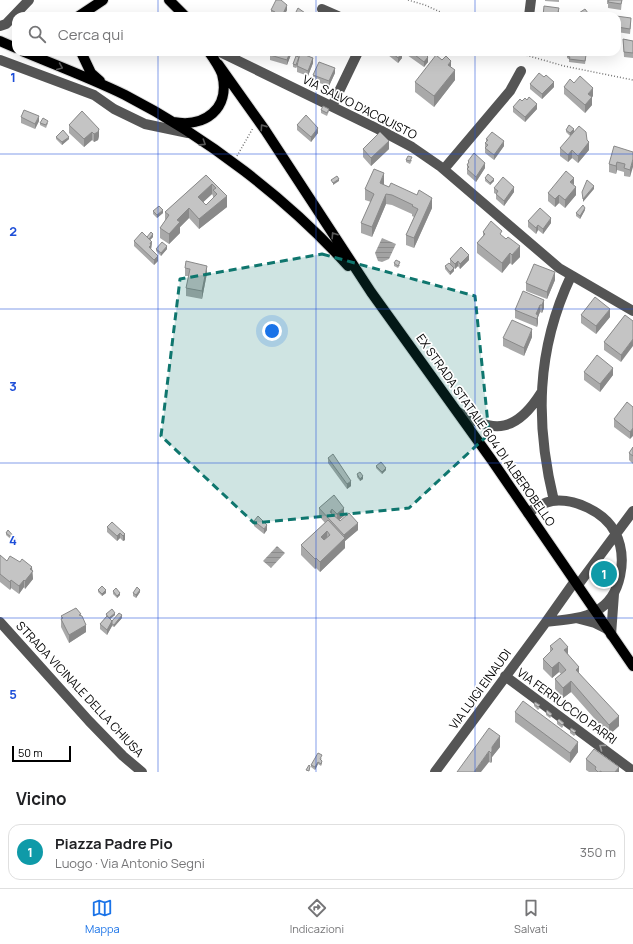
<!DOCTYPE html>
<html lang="it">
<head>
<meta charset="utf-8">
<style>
  :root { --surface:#fff; --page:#f2f2f2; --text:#202124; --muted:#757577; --line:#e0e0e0; --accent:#1a73e8 }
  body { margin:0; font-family:Manrope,sans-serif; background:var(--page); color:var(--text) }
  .scale { position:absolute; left:12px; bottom:10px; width:59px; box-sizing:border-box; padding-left:4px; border:2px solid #000; border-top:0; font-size:11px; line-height:14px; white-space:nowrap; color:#000; -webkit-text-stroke:3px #fff; paint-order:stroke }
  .you { position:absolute; left:272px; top:331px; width:14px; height:14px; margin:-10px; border:3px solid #fff; border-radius:50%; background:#1a73e8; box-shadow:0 0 0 6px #1a73e833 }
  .badge { display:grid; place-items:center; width:26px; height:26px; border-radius:50%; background:var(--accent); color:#fff; font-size:13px; font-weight:700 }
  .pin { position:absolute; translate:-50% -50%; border:2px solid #fff; box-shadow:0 1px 4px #0006 }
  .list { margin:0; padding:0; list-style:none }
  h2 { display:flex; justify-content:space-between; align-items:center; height:52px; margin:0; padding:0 16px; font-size:17px }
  h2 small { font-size:13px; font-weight:400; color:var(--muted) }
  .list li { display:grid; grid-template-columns:26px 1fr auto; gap:12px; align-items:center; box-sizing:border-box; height:56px; margin:0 8px 8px; padding:0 8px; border:1px solid var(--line); border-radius:12px }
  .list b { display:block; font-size:15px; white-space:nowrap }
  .list p { margin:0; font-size:13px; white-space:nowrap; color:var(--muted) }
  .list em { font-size:13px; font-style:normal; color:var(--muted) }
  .icon { flex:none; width:22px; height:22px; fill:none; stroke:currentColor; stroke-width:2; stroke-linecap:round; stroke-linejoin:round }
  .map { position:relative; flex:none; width:633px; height:772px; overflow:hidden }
  .search { position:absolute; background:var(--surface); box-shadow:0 4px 16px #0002; left:12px; right:12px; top:12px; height:44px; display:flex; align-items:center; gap:10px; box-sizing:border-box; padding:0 14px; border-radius:12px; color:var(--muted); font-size:15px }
  .sheet { height:116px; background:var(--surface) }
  nav { display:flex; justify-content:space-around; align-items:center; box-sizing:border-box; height:56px; border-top:1px solid var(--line); background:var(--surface); font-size:11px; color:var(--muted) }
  nav a { display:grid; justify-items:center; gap:2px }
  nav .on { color:var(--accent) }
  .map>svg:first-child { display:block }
  .water { fill:url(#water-rules) }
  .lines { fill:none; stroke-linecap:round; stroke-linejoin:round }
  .major-casing { stroke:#dbdbdb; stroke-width:12 }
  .path { stroke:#777; stroke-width:1.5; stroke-dasharray:1 2; stroke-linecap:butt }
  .minor { stroke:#555; stroke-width:10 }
  .major { stroke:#000; stroke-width:10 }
  .wall { fill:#a9a9a9; fill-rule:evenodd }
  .shaded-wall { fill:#898989 }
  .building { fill:#c4c4c4; stroke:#898989; fill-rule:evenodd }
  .oneway { stroke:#595959 }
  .oneway2 { stroke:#999 }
  .marked { fill:#0f766e; fill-opacity:0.2; stroke:#0f766e; stroke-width:3; stroke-dasharray:8 5; stroke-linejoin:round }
  .grid { fill:none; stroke:#1d4ed8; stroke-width:1; stroke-opacity:0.55 }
  .labels { text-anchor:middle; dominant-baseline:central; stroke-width:3.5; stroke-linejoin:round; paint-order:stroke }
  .street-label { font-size:12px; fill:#000; stroke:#fff }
  .grid-label { font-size:13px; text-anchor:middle; font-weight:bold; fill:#1d4ed8; stroke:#fff; stroke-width:3.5; stroke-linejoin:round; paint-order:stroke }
</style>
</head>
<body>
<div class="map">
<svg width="633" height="772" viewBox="0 0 633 772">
  <defs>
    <pattern id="water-rules" width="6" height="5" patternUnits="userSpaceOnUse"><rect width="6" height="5" fill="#a3a3a3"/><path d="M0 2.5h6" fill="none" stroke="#8b8b8b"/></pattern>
  </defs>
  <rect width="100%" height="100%" fill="#fff"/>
  <path class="water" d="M382,238L396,244L389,259L382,262L378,261L375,253Z
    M277,546L285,553L271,568L263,561Z"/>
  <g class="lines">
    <g class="major-casing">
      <path id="major" d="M169,0L185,16
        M79,16L103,0
        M0,41L16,48
        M24,52C58,66 92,79 125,95C205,136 288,199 348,266
        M81,52L91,73L100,81
        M218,64L265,130L371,292L491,459L633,666
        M173,122C204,128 231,109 222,74C219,66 214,59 209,52"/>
    </g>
    <path class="path" d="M408,0L425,5L449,16
      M515,52L564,66L633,80
      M237,156L253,128"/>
    <path class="minor" d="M322,9L338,16
      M529,16L531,0
      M0,26L6,24L29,0
      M220,52L378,129L412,147L441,167L559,268L633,311
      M0,60L94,95L114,109L145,124L188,133
      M332,106L358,52
      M444,169L510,91L521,71
      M458,412C495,435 517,431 541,393
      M554,501C535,423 536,350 571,276
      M528,513C536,507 543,503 552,501C575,498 604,512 615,532C628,557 622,597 596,611C582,619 562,620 546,622L575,581
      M578,585L633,511
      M576,618L595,623L607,629
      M0,622L89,721L123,756L142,772
      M611,635L614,594
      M505,676L633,771
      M435,772L546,622"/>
    <use href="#major" class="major"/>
  </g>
  <path class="wall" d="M545,0H559V2L545,1Z
    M607,0H622L621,10L608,8V4H607Z
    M271,10H287L284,16H273L271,15Z
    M617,16L631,23L630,34L617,32Z
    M623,39L633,41V58L624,57Z
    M256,52H267L265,55Z
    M292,52L287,65L270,60V55Z
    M388,52H402V58L398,63L388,55Z
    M407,52H430L428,56V62L424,67L407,55Z
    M567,56L586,58L585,64L569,62V59L567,58Z
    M313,63L308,76L297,72V67L296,68L293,67V64Z
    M451,68L455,80L434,107L415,92V82Z
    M335,73L329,86L313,81V75Z
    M574,83L593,96L592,97V105L585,113L564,94V87Z
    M530,84L554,87L542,99L530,89Z
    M522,101L537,109L525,122L513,112V107Z
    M321,110L329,111L327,116L321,113Z
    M82,111L99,136L98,140L94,142L92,140L84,147L69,133V125Z
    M21,117L39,121L35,129L21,123Z
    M40,123H48L46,128L40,125Z
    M297,125L318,133L311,142L297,130Z
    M566,130L574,132L570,136L566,132Z
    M56,137L69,139L62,145L56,139Z
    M486,139L504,146L494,160L485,153V143L486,142Z
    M587,140L589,150L578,163L572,158L568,162L560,156V148Z
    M363,149H389L371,166L363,157Z
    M633,152L630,177L624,176V172L617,170L616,174L609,172V164Z
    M406,160H412L410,164L406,162Z
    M468,161L485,168L476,182L467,174V165L468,163Z
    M206,175L227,196V207L199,229L189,218L180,227V233L169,244L160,238V228L165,221V212ZM212,194L213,196V198L206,205L203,202Z
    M485,178L494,181L490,185L485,181Z
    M384,184V185L432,208L414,248L406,245V235L414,217L412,216V214L392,205L386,204L372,237L361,233V223L371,202L365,200V189Z
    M574,185L576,195L565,208L559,203L555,207L548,201V193Z
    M494,188L514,192L504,206L496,199V194L494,193Z
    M585,210L580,219L576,216V213Z
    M153,211L163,213L157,218L153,214Z
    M528,221L551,223L543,234L538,230L536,234L528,227Z
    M483,232L502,236L520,257L512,265L510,263L502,273L477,253V243L483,236Z
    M147,237H153L150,240L152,242L151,249L158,261L154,265L134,246V241Z
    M156,249H167L161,256L156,251Z
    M450,259L469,260L460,269L458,266L455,269L450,264Z
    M394,263L400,265L398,268L394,266Z
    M445,266L454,271L450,275L445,269Z
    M185,268L207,273L202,299L186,296V288L189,276H185Z
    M555,280L547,299L526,291V283Z
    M544,300V308L542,313L540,312L538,317V323L537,327L515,318V310Z
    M581,315L610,317L596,334L581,323Z
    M625,315L621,362L604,350V342Z
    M532,337L524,356L503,346V338Z
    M584,372L613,375L600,392L584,380Z
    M633,407L630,439L614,427V419Z
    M633,447V464L629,460V453Z
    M328,458L351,486L347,489L328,463Z
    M376,466L386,470L382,474L376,468Z
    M357,474L363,479L360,481L357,477Z
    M334,495L344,516L339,520L358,530L345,541V548L320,572L316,568L315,569L301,555V545L325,523L319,516V508Z
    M254,521L267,530L264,534L254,526Z
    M107,527L125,534V540L123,541L120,538L117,541L107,532Z
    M8,530L17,542L16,544L6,535V533Z
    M0,555L7,561L32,571L33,579L25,589L24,587L19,594L11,588L10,590L0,582Z
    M98,590L106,593L102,596L98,592Z
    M113,591L120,595L117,598L113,594Z
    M140,592L136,598L133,596V593Z
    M106,614L115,615L110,619L112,621L122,618L114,627L112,626L107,635L100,629V624L106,617Z
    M61,616H81L86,632L69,643L61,627Z
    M550,646L568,654L579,673L619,726L609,735L571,692L563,698L555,689V679L561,674L559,672L552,678L543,669V659L550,652Z
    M534,704L540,708L538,710L534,706Z
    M515,712L578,752L570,763L515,722Z
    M546,713L552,716L550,718L546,715Z
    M557,721L564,725L562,728L557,724Z
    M489,728L500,747L492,757V761L491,763L489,762Z
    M570,730L576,734L574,736L570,733Z
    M322,758L321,760L322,764L321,766L318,764L315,770L311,767V765Z
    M586,759L619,772H589L586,770Z"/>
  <path class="shaded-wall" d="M287,5V10L284,16H282Z
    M559,8V13L558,16H557Z
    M588,13V16H583Z
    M290,52H292L287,65V60Z
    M427,52H430L426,58L428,57V62L424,67V62L426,55Z
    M402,53V58L398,63V58Z
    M313,58V63L308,76V71Z
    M451,61V71L448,65Z
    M335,68V73L329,86V81Z
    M455,70V80L434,107V96Z
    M554,82V87L542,99V94Z
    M593,88V96L588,102V94Z
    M592,97V105L585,113V105Z
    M537,104V109L525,122V117Z
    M39,116V121L35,129V124Z
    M318,128V133L311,142V137Z
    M99,129V136L98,140L94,142V134Z
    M574,129V132L570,136V133Z
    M92,132V140L84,147V139Z
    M69,137V139L62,145V142Z
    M389,141V149L371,166V158Z
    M504,141V146L494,160V155Z
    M589,142V150L578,163V156Z
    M572,150V158L568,162V155Z
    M633,159V167L630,177V170Z
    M617,162V170L616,174V166Z
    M485,163V168L476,182V177Z
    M384,173V184L380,193V183Z
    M574,178V185L570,182Z
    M339,179V181L333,185V183Z
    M494,179V181L490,185V183Z
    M212,184V194L198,207V197Z
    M594,186V189L583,202V199Z
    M514,187V192L504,206V201Z
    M576,187V195L565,208V200Z
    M386,194V204L372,237V227Z
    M559,195V203L555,207V199Z
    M227,196V207L199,229V219Z
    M432,198V208L414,248V238Z
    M189,208V218L180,227V233L169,244V234L177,220Z
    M585,208V210L580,219V216Z
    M163,210V213L157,218V215Z
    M551,218V223L543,234V229Z
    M538,225V230L536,234V228Z
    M153,234V237L148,242V240Z
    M152,242L151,250L149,247L150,243Z
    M167,246V249L161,256V253Z
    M520,246V257L512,265V255Z
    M510,253V263L502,273V263Z
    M469,255V260L460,269V264Z
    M158,256V261L154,265V260Z
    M458,261V266L455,269V264Z
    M207,266V273L202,299V291Z
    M454,268V271L450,275V272Z
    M555,272V280L547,299V292Z
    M544,300V308L542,313V305Z
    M540,305V312L538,317V323L537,327L536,314Z
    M610,309V317L596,334V326Z
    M532,329V337L524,356V348Z
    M633,339V346L621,362V355Z
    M613,368V375L600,392V384Z
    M633,428V436L630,439V432Z
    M386,468V470L382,474V472Z
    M363,476V479L360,481V479Z
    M351,481V486L347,489V484Z
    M344,508V516L337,522V514Z
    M332,509V517L330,512Z
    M358,523V530L345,541V548L320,572V562L344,539V535Z
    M267,525V530L264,534V529Z
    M327,531V541L321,547V537Z
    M120,533V538L117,541V536Z
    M125,534V540L123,541V536Z
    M316,558V568L315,569V559Z
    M32,567L33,579L25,589V581L30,569Z
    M11,580V588L10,590V582Z
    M24,580V587L19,594V586Z
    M106,590V593L102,596V594Z
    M140,590V592L136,598V595Z
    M120,593V595L117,598V596Z
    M115,613V615L109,620V618Z
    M122,615V618L114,627V625Z
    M112,621V626L107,635V630Z
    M86,625V632L69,643V635Z
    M568,647V657L564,650Z
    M559,662V672L552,678V668Z
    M579,667V677L576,670Z
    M571,681V692L563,698V688Z
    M619,716V726L609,735V725Z
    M500,736V747L492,757V761L491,763V753L492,747Z
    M578,742V752L570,763V753Z
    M489,751V762L481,772H474Z
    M318,762V764L315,770V767Z
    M619,767V772H615Z"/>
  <path class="building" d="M276,0H281L287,5L282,16H279L274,13L275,12L271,10Z
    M609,0H622L621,4L608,2Z
    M544,6L559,8L557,16H543Z
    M298,8L308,15V16H294Z
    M585,9L588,13L583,16H581L579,13Z
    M616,16L631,18L630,29L617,27V16Z
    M623,39L633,41V53L624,52Z
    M272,52H290L287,60L270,55Z
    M391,52H402V53L398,58Z
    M411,52H427L426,55L428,57L424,62Z
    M571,52L586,55L585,61L569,59L570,57L567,56Z
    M300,53L313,58L308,71L297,66Z
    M436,55L442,60L446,56L451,61L448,65L455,70L434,96L415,82Z
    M296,56L299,57L296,65L293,64Z
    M319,62L335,68L329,81L313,75Z
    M539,73L544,77L546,75L554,82L542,94L530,84Z
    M580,76L593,88L588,94L592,97L585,105L564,87L570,79L574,83Z
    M529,97L537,104L525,117L513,107L520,99L522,101L525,98L527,100Z
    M323,106L329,109L327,113L321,110Z
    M24,110L39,116L35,124L21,117Z
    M82,111L99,129L98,132L94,134L92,132L84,139L69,125Z
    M306,115L318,128L311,137L297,125Z
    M43,118L48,121L46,125L40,123Z
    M569,125L574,129L570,133L566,130Z
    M579,126L586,132L587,140L589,142L578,156L572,150L568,155L560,148Z
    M63,130L69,137L62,142L56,137Z
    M380,132L389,141L371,158L363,149Z
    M492,132L504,141L494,155L485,148L488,145L485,143L488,140L486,139Z
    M614,146L633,152V159L630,170L624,168L625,164L617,162L616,166L609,164Z
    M474,153L485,163L476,177L467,169L469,167L467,165L469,162L468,161Z
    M408,156L412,157L410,161L406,160Z
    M374,169L384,173L380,183L389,187L391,183L417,195L419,190L432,198L414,238L406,235L418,209L412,206L413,205L392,195L386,194L372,227L361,223L374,194L365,189Z
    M566,171L574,178L570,182L576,187L565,200L559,195L555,199L548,193Z
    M488,174L494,179L490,183L485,178Z
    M206,175L227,196L199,219L189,208L177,220L180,222L169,234L160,228L169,215L165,212ZM212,184L216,188L213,190L217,194L206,205L198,197Z
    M337,176L339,179L333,183L331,180Z
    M503,177L514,187L504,201L496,194L498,191L494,188Z
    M587,180L594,186L583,199L582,192Z
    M583,205L585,208L580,216L576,213Z
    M159,206L163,210L157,215L153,211Z
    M540,208L551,218L543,229L538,225L536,228L528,221Z
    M491,221L502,231L500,234L506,239L508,237L520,246L512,255L510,253L502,263L477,243L485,234L483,232Z
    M142,232L152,242L150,243L151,245L149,247L158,256L154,260L134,241Z
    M151,232L153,234L149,239L147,237Z
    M162,242L167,246L161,253L156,249Z
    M461,247L469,255L460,264L458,261L455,264L450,259Z
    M396,260L400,262L398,266L394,263Z
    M186,261L207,266L202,291L186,288L190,269L185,268Z
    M449,263L454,268L450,272L445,266Z
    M534,264L555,272L547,292L526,283Z
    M523,291L544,300L542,305H540L536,314L538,315L537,319L515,310Z
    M595,297L610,309L596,326L581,315Z
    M625,315L633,321V339L621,355L604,342Z
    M512,320L532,329L524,348L503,338Z
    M597,355L613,368L600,384L584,372Z
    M627,402L633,407V428L630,432L614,419Z
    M633,447V456L629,453Z
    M333,454L351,481L347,484L328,458Z
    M381,462L386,468L382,472L376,466Z
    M360,472L363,476L360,479L357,474Z
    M334,495L344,508L337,514L332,509L330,512L340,521L349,513L358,523L344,535L319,508Z
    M258,516L267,525L264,529L254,521Z
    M328,520L345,538L320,562L316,558L315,559L301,545ZM327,531L330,535L324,540L321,537Z
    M112,522L125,534L123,536L120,533L117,536L107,527Z
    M8,530L17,540L16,541L6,533Z
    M0,555L7,561L10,556L20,562L22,559L32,567L30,569L33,571L25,581L24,580L19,586L11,580L10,582L0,574Z
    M102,586L106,590L102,594L98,590Z
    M137,587L140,590L136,595L133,593Z
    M116,588L120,593L117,596L113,591Z
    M76,608L81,614L79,615L82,616L86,625L69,635L61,619L63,618L61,616Z
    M112,609L115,613L109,618L106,614Z
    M119,613L122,615L114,625L112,624V621Z
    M107,616L112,621L107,630L100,624Z
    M560,638L568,647L564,650L579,667L576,670L619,716L609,725L571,681L563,688L555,679L566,670L559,662L552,668L543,659L553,649L550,646Z
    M523,701L578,742L570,753L515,712Z
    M535,702L540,705L538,707L534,704Z
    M547,710L552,714L550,716L546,713Z
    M559,719L564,723L562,725L557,721Z
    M489,728L500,736L492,747V751L491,753L489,751L474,772H457Z
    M571,728L576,731L574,733L570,730Z
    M594,749L619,767L615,772H602L600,771V772H598L595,769L596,767L586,759Z
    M318,753L322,755L320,759L322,761L321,764L318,762L315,767L311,765Z
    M309,765L310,766L309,771L306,770Z"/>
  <defs><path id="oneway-chevron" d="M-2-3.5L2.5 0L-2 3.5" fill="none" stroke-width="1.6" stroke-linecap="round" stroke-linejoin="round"/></defs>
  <g class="oneway">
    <use href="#oneway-chevron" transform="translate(60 67) rotate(23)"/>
    <use href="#oneway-chevron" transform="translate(263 127) rotate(-125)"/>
    <use href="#oneway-chevron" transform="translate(203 143) rotate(33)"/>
    <use href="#oneway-chevron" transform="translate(334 235) rotate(-123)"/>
  </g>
  <use class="oneway2" href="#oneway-chevron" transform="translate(602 747) rotate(-144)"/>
  <path class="marked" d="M322,254L475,296L489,434L409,508L254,523L161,436L180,279Z"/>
  <path class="grid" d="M158,0V16M316,0V16M475,0V16M158,52V772M316,52V772M475,52V772M0,154H633M0,309H633M0,463H633M0,618H633"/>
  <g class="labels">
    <g class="street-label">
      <text transform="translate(360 107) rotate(27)">VIA SALVO D'ACQUISTO</text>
      <text transform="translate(486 430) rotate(55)">EX STRADA STATALE 604 DI ALBEROBELLO</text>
      <text transform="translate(80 689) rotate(47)">STRADA VICINALE DELLA CHIUSA</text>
      <text transform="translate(480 689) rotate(-54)">VIA LUIGI EINAUDI</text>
      <text transform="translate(567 706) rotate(36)">VIA FERRUCCIO PARRI</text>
    </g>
  </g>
  <g class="grid-label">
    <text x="13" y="82">1</text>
    <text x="13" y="236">2</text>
    <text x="13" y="391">3</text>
    <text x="13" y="545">4</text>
    <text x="13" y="699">5</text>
  </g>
</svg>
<div class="scale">50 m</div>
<div class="you"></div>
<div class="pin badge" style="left:604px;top:574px;background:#0f9aa8">1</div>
<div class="search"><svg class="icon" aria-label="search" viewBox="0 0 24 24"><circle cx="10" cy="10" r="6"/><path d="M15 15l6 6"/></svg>Cerca qui</div>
</div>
<section class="sheet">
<h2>Vicino<small></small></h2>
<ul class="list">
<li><span class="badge" style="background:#0f9aa8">1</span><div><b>Piazza Padre Pio</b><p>Luogo · Via Antonio Segni</p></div><em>350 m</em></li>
</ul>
</section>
<nav>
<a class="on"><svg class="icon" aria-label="map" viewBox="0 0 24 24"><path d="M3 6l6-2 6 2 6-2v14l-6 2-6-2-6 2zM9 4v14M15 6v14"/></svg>Mappa</a>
<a><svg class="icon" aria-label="directions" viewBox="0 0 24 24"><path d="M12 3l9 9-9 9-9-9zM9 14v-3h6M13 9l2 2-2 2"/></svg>Indicazioni</a>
<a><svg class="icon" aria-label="saved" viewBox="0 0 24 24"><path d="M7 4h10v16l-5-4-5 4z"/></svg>Salvati</a>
</nav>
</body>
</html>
